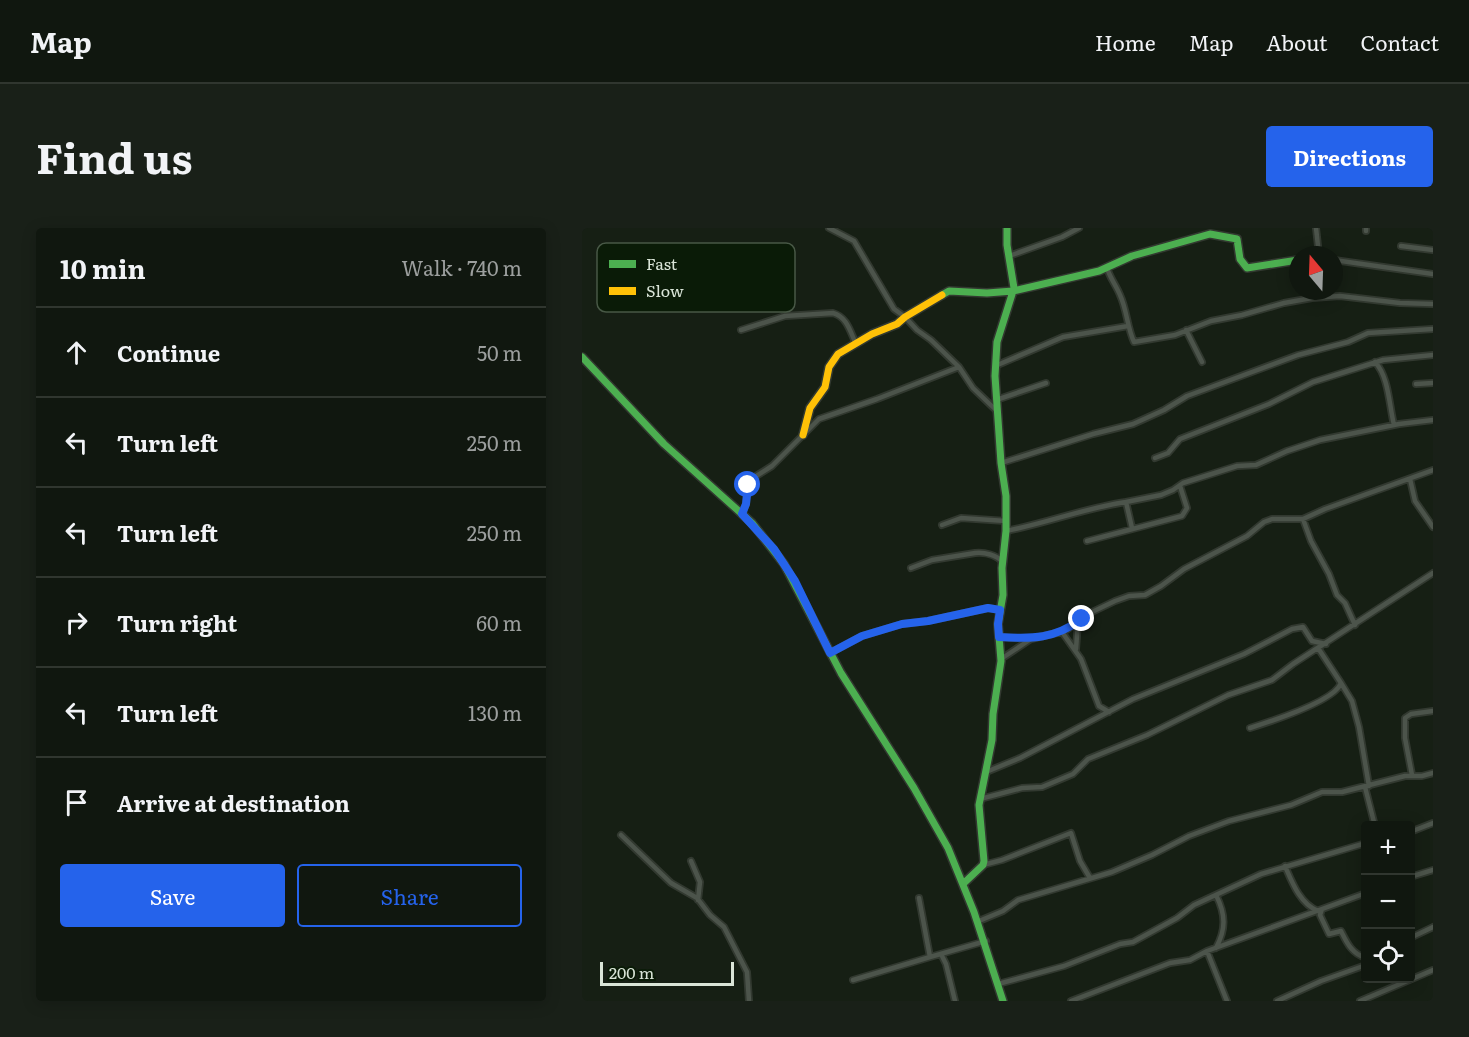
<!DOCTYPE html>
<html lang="en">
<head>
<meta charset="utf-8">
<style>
  :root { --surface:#10170f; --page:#192018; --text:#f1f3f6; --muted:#9c9f9e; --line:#30362f; --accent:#2563eb }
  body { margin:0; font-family:Literata,serif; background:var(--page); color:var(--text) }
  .controls { position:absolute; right:18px; bottom:18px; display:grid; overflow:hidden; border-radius:6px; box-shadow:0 3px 15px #0003 }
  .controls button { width:54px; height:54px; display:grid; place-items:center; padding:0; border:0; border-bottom:2px solid var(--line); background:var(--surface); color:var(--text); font:30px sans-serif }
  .compass { position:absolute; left:707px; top:18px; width:54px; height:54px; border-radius:50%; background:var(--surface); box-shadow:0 3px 15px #0003; rotate:341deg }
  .scale { position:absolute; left:18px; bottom:15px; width:134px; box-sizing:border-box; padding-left:6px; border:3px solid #dae5d8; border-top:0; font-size:16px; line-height:21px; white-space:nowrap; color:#dae5d8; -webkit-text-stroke:4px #0a1b07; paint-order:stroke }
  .stop { position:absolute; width:18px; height:18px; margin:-14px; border:4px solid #2563eb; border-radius:50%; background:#fff }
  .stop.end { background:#2563eb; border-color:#fff; box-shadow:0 2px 6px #0008 }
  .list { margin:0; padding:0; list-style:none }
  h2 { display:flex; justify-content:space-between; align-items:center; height:78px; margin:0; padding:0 24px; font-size:26px }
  h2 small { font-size:20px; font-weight:400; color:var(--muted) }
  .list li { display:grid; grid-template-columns:39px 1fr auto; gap:18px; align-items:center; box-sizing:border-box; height:90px; padding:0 24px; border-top:2px solid var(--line) }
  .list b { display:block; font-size:22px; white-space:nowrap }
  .list em { font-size:20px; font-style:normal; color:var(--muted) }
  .actions { display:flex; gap:12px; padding:18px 24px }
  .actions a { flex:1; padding:14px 0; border:2px solid var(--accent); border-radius:6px; text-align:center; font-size:21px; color:var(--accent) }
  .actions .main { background:var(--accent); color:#fff }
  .icon { flex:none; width:33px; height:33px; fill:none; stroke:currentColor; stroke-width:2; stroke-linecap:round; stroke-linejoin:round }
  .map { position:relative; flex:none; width:851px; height:773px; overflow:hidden; border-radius:6px }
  header { display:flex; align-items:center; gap:36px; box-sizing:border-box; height:84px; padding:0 30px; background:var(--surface); border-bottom:2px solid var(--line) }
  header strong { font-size:28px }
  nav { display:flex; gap:33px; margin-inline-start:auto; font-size:21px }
  .intro { display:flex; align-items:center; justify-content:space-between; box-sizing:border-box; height:144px; padding:0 36px }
  h1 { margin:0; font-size:42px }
  .button { padding:15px 27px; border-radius:6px; background:var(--accent); color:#fff; font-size:21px; font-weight:700 }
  main { display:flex; gap:36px; padding:0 36px }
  aside { flex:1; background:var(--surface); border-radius:6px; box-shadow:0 3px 15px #0003 }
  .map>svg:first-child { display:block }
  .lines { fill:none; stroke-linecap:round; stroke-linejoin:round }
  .street-casing { stroke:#323930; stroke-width:8 }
  .fast-casing { stroke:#323930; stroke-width:10 }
  .slow-casing { stroke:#323930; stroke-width:10 }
  .street { stroke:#4c544b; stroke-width:4.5 }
  .fast { stroke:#4caf50; stroke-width:7 }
  .slow { stroke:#ffc107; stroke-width:7 }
  .route { stroke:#2563eb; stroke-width:8 }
  .key { fill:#0a1b07; stroke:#485846; stroke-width:1.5 }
  .key-label { font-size:16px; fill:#dae5d8 }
</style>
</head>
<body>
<header>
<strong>Map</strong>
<nav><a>Home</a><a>Map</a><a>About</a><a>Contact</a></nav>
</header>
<div class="intro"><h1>Find us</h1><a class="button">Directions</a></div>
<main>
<aside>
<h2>10 min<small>Walk · 740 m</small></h2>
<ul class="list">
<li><svg class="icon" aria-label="ahead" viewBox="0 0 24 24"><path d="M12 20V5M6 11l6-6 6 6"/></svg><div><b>Continue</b></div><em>50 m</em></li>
<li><svg class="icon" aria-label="left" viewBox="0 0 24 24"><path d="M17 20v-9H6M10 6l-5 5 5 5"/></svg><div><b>Turn left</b></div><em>250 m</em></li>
<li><svg class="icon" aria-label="left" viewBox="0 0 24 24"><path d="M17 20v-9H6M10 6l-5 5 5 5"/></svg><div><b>Turn left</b></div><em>250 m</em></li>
<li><svg class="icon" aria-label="right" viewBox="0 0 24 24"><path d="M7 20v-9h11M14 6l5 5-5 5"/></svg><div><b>Turn right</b></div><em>60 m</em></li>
<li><svg class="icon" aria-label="left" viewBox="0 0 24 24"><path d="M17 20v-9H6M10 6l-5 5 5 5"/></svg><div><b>Turn left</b></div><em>130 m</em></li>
<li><svg class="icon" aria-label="arrive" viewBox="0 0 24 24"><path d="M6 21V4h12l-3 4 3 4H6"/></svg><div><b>Arrive at destination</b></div></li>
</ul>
<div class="actions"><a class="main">Save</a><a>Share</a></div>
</aside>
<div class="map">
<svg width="851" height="773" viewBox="0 0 851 773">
  <rect width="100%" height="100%" fill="#161f14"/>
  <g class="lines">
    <g class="street-casing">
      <path id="street" d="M247,0L272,13L312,81L323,89L335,102L349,112L377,139L391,160L415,183
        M734,0L737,27
        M784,3V0
        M819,18L851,22
        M427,28L480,9L497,0
        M752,32L851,46
        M525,40C528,50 534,57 538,67C545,82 545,99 552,114L593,107L629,93L660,87L702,75L730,70L758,68L818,75L851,76
        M159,102L203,88L251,85C265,89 268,103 274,116
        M604,102L620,134
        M793,134C807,149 807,177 812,197
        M413,138L481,109L546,98
        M834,156L851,155
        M414,172L464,155
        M573,230L586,225L598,211L687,176L731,154L801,132L851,127
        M419,235L511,206L551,196L582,182L605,168L716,127L766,114L786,105L851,101
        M828,251L833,273L851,299
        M160,286L164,276L166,257L171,250L190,238L237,191L295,171L377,139
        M721,291L729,313L747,346L755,367L763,375L773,397
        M360,297L379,290L424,293
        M550,300L544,274L579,267L591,262L601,255L655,238L674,237L705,223L738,212L817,196L851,192
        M424,303C465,295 503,280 544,274
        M505,313L600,288L605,280L598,258
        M329,340L350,332L393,325C403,324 414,327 421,334
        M480,404L499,431L517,478L527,484
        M417,409L449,411
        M494,421L496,394
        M248,425L280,408L320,396L346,393L406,380L418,382
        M419,431L449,411L483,403L510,384L533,373L547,368L563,367L579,358L602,341L665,308L682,294L690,291H721L743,281L851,242
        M759,455L770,473L777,499L787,558
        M668,500C687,494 753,473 759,455L736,420
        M404,544L438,530L551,471L662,426L710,401L721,399L730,413L744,416
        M830,547L823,510V490L829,486L851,483
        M783,559L793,598
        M398,571L440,560L460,559L491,546L506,531L565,507L646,467L690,452L711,436L851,345
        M828,604L851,595
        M39,607L89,655L115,670L128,687L142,699L165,744L167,773
        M109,633L118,654L116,672
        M401,637L420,632L489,605L498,633L508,650
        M703,638C710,654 718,676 736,683
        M828,649L851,642
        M634,667C644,687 644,701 634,720
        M337,670L348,729L404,713
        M740,681L738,687L747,706L759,703C765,715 770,726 784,730
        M397,693L421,683L436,672L530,644L570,627L607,608L647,593L709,577L740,564H760L823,548H840L851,545
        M828,710L851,699
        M625,723L645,773
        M359,726L364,736L373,773
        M271,752L348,729
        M416,756L482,738L538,716L551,714L595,690L612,677L679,646L784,615
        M489,773L588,735L608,732L625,723L784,665
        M695,773L739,753L784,737
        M778,773L851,742"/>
    </g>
    <g class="fast-casing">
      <path id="fast" d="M360,67L367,63L405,65L431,63L517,43L550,28L628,6L655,11L658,31L665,40L716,32
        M0,129L82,216L170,295L202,336L259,445L332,560L366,620L392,684L421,773
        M382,655L401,637L402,633L397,577L410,512L411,486L419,433L416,396L421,367L420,340L424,303V268L419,235L413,148L415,114L432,60L425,17V0"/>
    </g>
    <g class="slow-casing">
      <path id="slow" d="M221,207L228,180L243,159L247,139L256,126L290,106L315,96L323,89L360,67"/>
    </g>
    <use href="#street" class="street"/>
    <use href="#fast" class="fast"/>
    <use href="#slow" class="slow"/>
  </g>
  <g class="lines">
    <path class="route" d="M166,257L164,276L160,286L192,321L213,353L248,425L280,408L320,396L346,393L406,380L418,382L416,396L417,409C451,411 472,411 500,391"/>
  </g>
  <rect x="15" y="15" width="198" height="69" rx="9" class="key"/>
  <rect x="27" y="32" width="27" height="8" fill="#4caf50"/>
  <rect x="27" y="59" width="27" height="8" fill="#ffc107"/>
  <g class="key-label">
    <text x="64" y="42">Fast</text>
    <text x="64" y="69">Slow</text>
  </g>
</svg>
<div class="controls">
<button>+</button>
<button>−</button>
<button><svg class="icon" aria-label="locate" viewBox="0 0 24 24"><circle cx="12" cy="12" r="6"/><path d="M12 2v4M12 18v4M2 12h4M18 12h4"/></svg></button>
</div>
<svg class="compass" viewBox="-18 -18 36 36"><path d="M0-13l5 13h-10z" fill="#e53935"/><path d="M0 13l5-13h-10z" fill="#9c9f9e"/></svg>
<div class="scale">200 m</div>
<div class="stop" style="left:166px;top:257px"></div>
<div class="stop end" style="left:500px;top:391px"></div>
</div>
</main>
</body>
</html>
